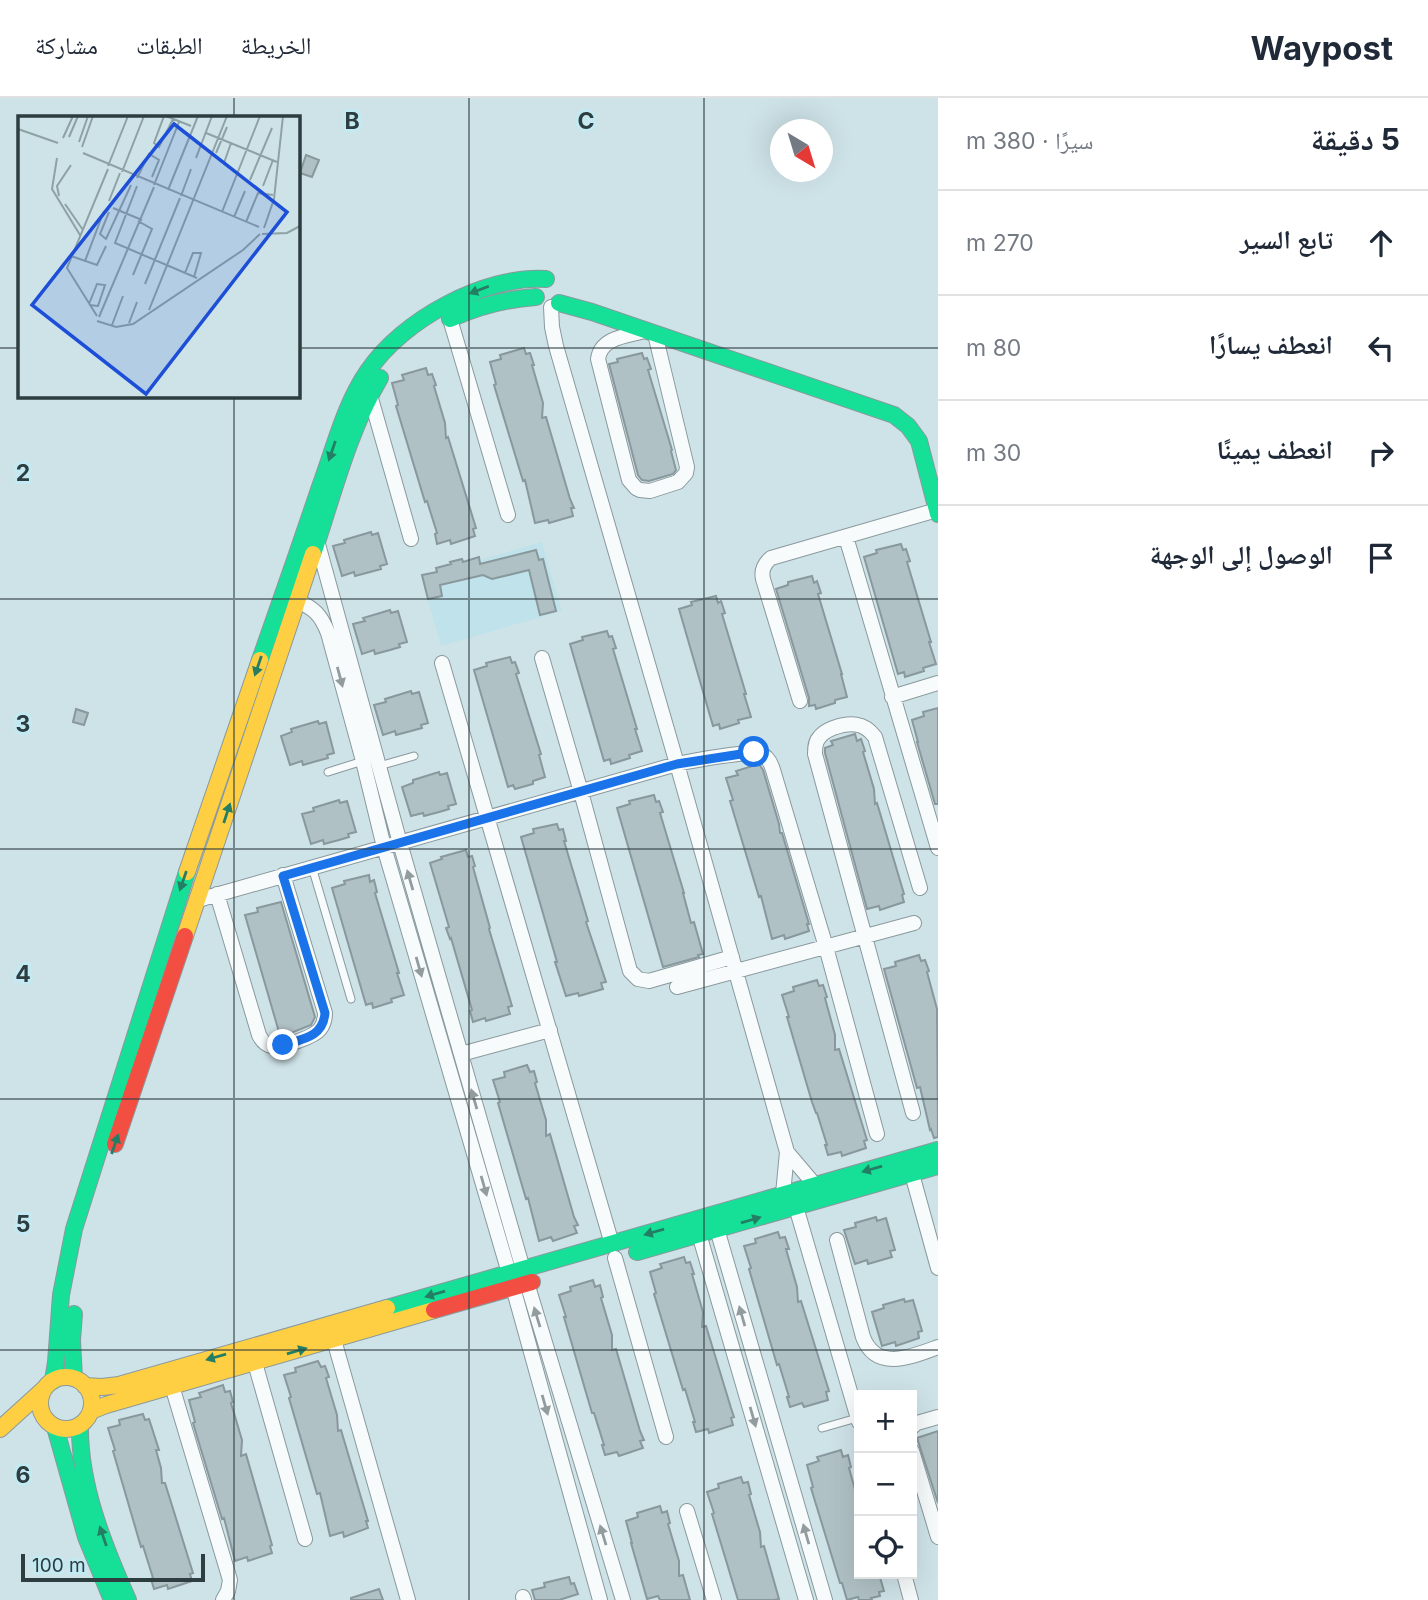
<!DOCTYPE html>
<html lang="ar">
<head>
<meta charset="utf-8">
<style>
  :root { --surface:#fff; --page:#f6f6f7; --text:#1f2937; --muted:#747a83; --line:#e0e1e3 }
  body { margin:0; font-family:Inter,"Noto Naskh Arabic",sans-serif; background:var(--page); color:var(--text); direction:rtl }
  .controls { position:absolute; right:21px; bottom:21px; display:grid; overflow:hidden; border-radius:0px; box-shadow:0 7px 28px #0002 }
  .controls button { width:63px; height:63px; display:grid; place-items:center; padding:0; border:0; border-bottom:2px solid var(--line); background:var(--surface); color:var(--text); font:35px sans-serif }
  .compass { position:absolute; left:770px; top:21px; width:63px; height:63px; border-radius:50%; background:var(--surface); box-shadow:0 7px 28px #0002; rotate:142deg }
  .scale { position:absolute; left:21px; bottom:18px; width:184px; box-sizing:border-box; padding-left:7px; border:4px solid #2d3d40; border-top:0; font-size:19px; line-height:24px; white-space:nowrap; color:#2d3d40; -webkit-text-stroke:5px #c3eaf3; paint-order:stroke }
  .stop { position:absolute; width:21px; height:21px; margin:-16px; border:5px solid #1a73e8; border-radius:50%; background:#fff }
  .stop.end { background:#1a73e8; border-color:#fff; box-shadow:0 2px 7px #0008 }
  .list { margin:0; padding:0; list-style:none }
  h2 { display:flex; justify-content:space-between; align-items:center; height:91px; margin:0; padding:0 28px; font-size:30px }
  h2 small { font-size:23px; font-weight:400; color:var(--muted) }
  .list li { display:grid; grid-template-columns:46px 1fr auto; gap:21px; align-items:center; box-sizing:border-box; height:105px; padding:0 28px; border-top:2px solid var(--line) }
  .list b { display:block; font-size:26px; white-space:nowrap }
  .list em { font-size:23px; font-style:normal; color:var(--muted) }
  .icon { flex:none; width:38px; height:38px; fill:none; stroke:currentColor; stroke-width:2; stroke-linecap:round; stroke-linejoin:round }
  .map { position:relative; flex:none; width:938px; height:1502px; overflow:hidden; direction:ltr }
  header { display:flex; align-items:center; gap:42px; box-sizing:border-box; height:98px; padding:0 35px; background:var(--surface); border-bottom:2px solid var(--line) }
  header strong { font-size:33px }
  nav { display:flex; gap:38px; margin-inline-start:auto; font-size:24px }
  main { display:flex }
  aside { flex:1; background:var(--surface) }
  .map>svg:first-child { display:block }
  .built { fill:#bfe2eb }
  .building { fill:#b0c1c5; stroke:#88989c; stroke-width:2 }
  .lines { fill:none; stroke-linecap:round; stroke-linejoin:round }
  .lane-casing { stroke:#89999d; stroke-width:9 }
  .street-casing { stroke:#89999d; stroke-width:16 }
  .fast-casing { stroke:#89999d; stroke-width:18 }
  .slow-casing { stroke:#89999d; stroke-width:18 }
  .jam-casing { stroke:#89999d; stroke-width:18 }
  .lane { stroke:#f8fbfc; stroke-width:7 }
  .street { stroke:#f8fbfc; stroke-width:14 }
  .fast { stroke:#16e098; stroke-width:16 }
  .slow { stroke:#ffcf43; stroke-width:16 }
  .jam { stroke:#f24e42; stroke-width:16 }
  .oneway { fill:#247e63 }
  .oneway2 { fill:#929c9e }
  .route { stroke:#1a73e8; stroke-width:9 }
  .grid { fill:none; stroke:#2d3d40; stroke-width:2; stroke-opacity:0.55 }
  .inset-road { fill:none; stroke:#8ea1a5; stroke-width:2 }
  .view { fill:#1d4ed8; fill-opacity:0.15; stroke:#1d4ed8; stroke-width:3.5 }
  .inset-edge { fill:none; stroke:#2d3d40; stroke-width:3.5 }
  .grid-label { font-size:23px; text-anchor:middle; font-weight:bold; fill:#2d3d40; stroke:#c3eaf3; stroke-width:6; stroke-linejoin:round; paint-order:stroke }
</style>
</head>
<body>
<header>
<strong>Waypost</strong>
<nav><a>الخريطة</a><a>الطبقات</a><a>مشاركة</a></nav>
</header>
<main>
<aside>
<h2>5 دقيقة<small>سيرًا · 380 m</small></h2>
<ul class="list">
<li><svg class="icon" aria-label="ahead" viewBox="0 0 24 24"><path d="M12 20V5M6 11l6-6 6 6"/></svg><div><b>تابع السير</b></div><em>270 m</em></li>
<li><svg class="icon" aria-label="left" viewBox="0 0 24 24"><path d="M17 20v-9H6M10 6l-5 5 5 5"/></svg><div><b>انعطف يسارًا</b></div><em>80 m</em></li>
<li><svg class="icon" aria-label="right" viewBox="0 0 24 24"><path d="M7 20v-9h11M14 6l5 5-5 5"/></svg><div><b>انعطف يمينًا</b></div><em>30 m</em></li>
<li><svg class="icon" aria-label="arrive" viewBox="0 0 24 24"><path d="M6 21V4h12l-3 4 3 4H6"/></svg><div><b>الوصول إلى الوجهة</b></div></li>
</ul>
</aside>
<div class="map">
<svg width="938" height="1502" viewBox="0 0 938 1502">
  <rect width="100%" height="100%" fill="#cee3e8"/>
  <path class="built" d="M542,444L562,513L441,548L421,479Z"/>
  <path class="building" d="M306,57L319,62L312,79L300,75Z
    M524,250L526,256L530,255L534,267H532L543,305L542,320L546,319L570,401L574,410H571L573,418L549,425L548,422L535,425L525,382L523,383L494,287L496,286L490,264L501,261L500,257Z
    M642,255L644,261L647,260L651,271L648,272L672,352L671,353L676,372L673,376L649,383L642,382L638,377L609,266L618,264L617,261Z
    M426,270L428,277L432,276L436,287L434,288L445,325L446,340L448,339L476,430L473,431L475,438L451,446L450,442L437,446L435,436L437,435L427,403L425,404L396,308L398,307L392,285L404,282L402,277Z
    M371,434L372,437L378,435L387,466L380,468L381,471L370,474L355,478L354,474L342,478L333,448L345,445L344,442Z
    M901,446L903,452L906,451L910,463L907,464L931,544H929L936,566L923,570L924,573L905,579L904,574L898,576L864,459L877,455L876,452Z
    M536,452L539,462L543,461L556,513L540,517L529,472L492,481L483,477L440,487L442,498L428,501L422,477L437,474L436,470L451,466L450,464L462,461L463,464L479,459L480,466Z
    M812,478L814,485L817,483L821,495L818,496L842,576H841L847,599L835,602V605L816,611L815,607L809,608V600L776,491L788,487V484Z
    M716,498L718,505L721,503L725,515L722,516L746,596H744L751,619L738,622L739,625L720,631L719,626L713,628L679,511L692,507L691,504Z
    M390,512L391,515L398,513L407,544L399,546L400,549L390,552L375,556L374,552L362,556L353,526L365,523L363,520Z
    M607,533L609,539L612,538L616,550L613,551L637,631H635L642,653L629,657L630,660L611,666L610,661L604,663L570,546L583,542L582,539Z
    M510,559L512,565L515,564L519,575L516,576L541,656L539,657L545,679L533,683V686L515,691L513,687L508,689L474,572L487,568L486,565Z
    M411,593L412,596L419,594L428,625L421,627L422,630L411,633L396,637L395,633L383,637L374,607L386,604L385,601Z
    M938,610V706H935L917,644H918L912,622L924,618L923,614Z
    M76,611L88,615L84,627L73,624Z
    M318,623L319,626L326,624L334,655L327,657L328,660L317,663L303,667L302,663L290,667L281,638L292,634L291,631Z
    M855,636L857,643L861,641L865,653L863,654L874,691L875,706L877,705L904,796L902,797L904,804L880,812L879,808L867,811L825,655V650L833,647L831,643Z
    M759,666L763,672L779,726L780,735H782L809,826H807L809,833L785,841L784,837L772,841L761,798L759,799L730,703L733,702L726,680L738,677L736,673Z
    M439,674L440,677L447,675L456,706L448,708L449,711L439,714L424,718L423,715L411,718L402,689L413,685V682Z
    M654,697L656,704L659,703L663,714L660,715L684,795H683L691,825L694,824L703,856L698,857L699,859L663,869L617,710L630,706L629,703Z
    M339,702L340,705L347,703L356,734L348,736L349,739L339,742L324,746L323,742L311,746L302,716L314,713L313,710Z
    M557,726L559,732L563,731L566,743H564L588,823L586,824L606,884L601,885L603,891L579,898L578,895L566,898L555,864H557L521,739L534,735L533,731Z
    M466,752L468,759L472,758L475,768L473,769L490,830L489,831L512,908L508,909L510,916L486,923L485,920L473,924L470,913L472,912L451,840L450,841L446,830L449,829L430,765L442,761L441,759Z
    M369,777L370,784L374,782L377,794L375,795L399,875H397L404,897L391,901L392,904L373,910L372,905L366,907L332,790L345,786L344,783Z
    M281,804L315,919L311,927L286,937L285,933L279,934L245,817L258,814L257,810Z
    M919,857L921,863L925,862L929,873L927,874L937,911L938,1039L934,1040L931,1031L930,1032L920,989L917,990L884,871L896,868L895,864Z
    M817,882L819,888L823,887L827,899L825,900L835,937V952L839,951L867,1042L864,1043L866,1050L842,1058L841,1054L828,1057L825,1047H827L817,1015H816L812,1004L787,919H789L782,897L794,893L793,889Z
    M527,967L530,974L534,973L537,984L535,985L546,1022V1038L550,1036L574,1119L578,1127L574,1128L577,1135L553,1143L551,1139L539,1143L528,1100L526,1101L498,1005L500,1004L493,982L505,979L504,974Z
    M876,1119L877,1123L886,1120L895,1152L890,1153L892,1159L868,1166L867,1162L855,1166L844,1132L856,1129L855,1125Z
    M778,1134L780,1140L785,1139L789,1151H786L797,1189L798,1204L801,1203L829,1293L826,1294L828,1302L804,1309L802,1305L790,1309L787,1299H789L779,1266L777,1267L749,1171L751,1170L744,1148L756,1145L755,1141Z
    M684,1159L686,1165L690,1164L694,1176H692L703,1214L702,1229L706,1228L731,1310L734,1319L731,1320L733,1327L709,1335L708,1331L696,1334L693,1324H695L685,1291L683,1292L654,1196L656,1195L650,1174L662,1170L660,1166Z
    M593,1182L595,1189L600,1187L603,1199L601,1200L612,1237V1252L616,1251L640,1333L644,1342L640,1343L643,1350L619,1358L617,1354L605,1357L602,1347H604L594,1315H592L564,1219H566L559,1197L571,1193L570,1189Z
    M904,1201L905,1204L913,1202L922,1233L918,1234L919,1240L896,1248L895,1244L882,1248L872,1214L884,1210L883,1207Z
    M318,1263L321,1269L325,1268L329,1279L326,1280L337,1317L338,1333L341,1332L368,1423H366L368,1430L344,1439L343,1434L330,1438L320,1395L317,1396L289,1300L291,1299L284,1277L296,1274L295,1270Z
    M223,1287L225,1294L230,1293L233,1304L231,1305L242,1342L241,1358L246,1356L272,1447L270,1448L272,1455L248,1463L247,1459L235,1463L224,1420L222,1421L193,1325L195,1324L189,1302L201,1299L199,1295Z
    M143,1316L145,1322L149,1321L159,1352H156L161,1370L162,1385H165L193,1475L190,1476L192,1483L168,1491L167,1487L154,1491L151,1481L153,1480L143,1448L141,1449L113,1353L115,1352L108,1330L120,1327L119,1322Z
    M938,1333V1405L917,1340Z
    M841,1352L843,1359L848,1357L851,1369L849,1370L859,1406V1476H879L884,1493L879,1494L880,1498L871,1500L872,1502H859L858,1499L847,1502L842,1485H840L811,1390L813,1389L807,1367L819,1363L817,1359Z
    M741,1379L743,1385L748,1384L751,1396L749,1397L760,1434L761,1449L764,1448L779,1501L774,1502H738L712,1416L714,1415L707,1394L719,1390L718,1386Z
    M660,1408L662,1415L667,1413L670,1425L668,1426L679,1463V1478L683,1477L690,1502H660L658,1498L647,1501L631,1445H632L626,1423L638,1419L637,1415Z
    M569,1479L571,1486L574,1485L578,1496L559,1502H535L532,1492L545,1489L544,1485Z
    M379,1491L383,1502H351V1500Z"/>
  <g class="lines">
    <g class="lane-casing">
      <path id="lane" d="M379,668L414,658
        M328,674L363,663
        M312,769L351,901
        M822,1330L857,1320"/>
    </g>
    <g class="street-casing">
      <path id="street" d="M551,209L552,229L556,248L677,666L787,1054L815,1087
        M450,221L508,417
        M645,233C627,238 601,239 598,261L629,382L636,390L640,392L650,393L678,384L686,375L687,369L655,236
        M370,297L411,441
        M846,439L938,750
        M318,446L400,745L527,1185L623,1502
        M297,503C314,510 321,517 328,535L363,663L384,749L509,1175L600,1502
        M542,560L581,694L630,873L638,881L649,883L732,859
        M442,565L612,1146
        M892,599L938,585
        M800,603L763,481C761,472 764,466 771,460L937,412
        M217,796L259,937C262,943 265,947 272,948C282,950 314,939 320,931C324,926 325,921 325,915L283,777
        M198,802L677,666C691,663 750,652 760,656C768,658 771,665 773,672L826,849L877,1036
        M677,889L914,825
        M461,956L550,932
        M913,1015L815,656C815,651 815,644 819,640C822,635 828,632 833,630C850,624 864,624 875,639L920,790
        M912,1076L938,1170
        M783,1096L787,1054
        M796,1109L859,1324
        M717,1131L825,1502
        M699,1136L806,1502
        M837,1142L863,1239C876,1274 911,1259 938,1249
        M615,1160L666,1339
        M334,1242L408,1502
        M255,1265L305,1441
        M172,1288L230,1482L228,1493L223,1502
        M912,1329L917,1325L938,1319
        M912,1353L938,1439
        M687,1413L714,1502
        M904,1476L911,1502
        M523,1499L524,1502"/>
    </g>
    <g class="fast-casing">
      <path id="fast" d="M559,205L592,214L894,317L908,328L919,343L938,416
        M450,221C478,208 506,201 536,199
        M313,456C333,397 348,334 380,280
        M260,562C281,503 301,445 321,386C335,348 345,306 368,273C402,222 485,177 546,181
        M637,1154L938,1068
        M387,1210L938,1052
        M74,1216L72,1242L74,1280
        M53,1283L56,1264L61,1197L74,1131L187,774
        M80,1327C79,1387 104,1448 128,1502
        M55,1329L86,1439L112,1502"/>
    </g>
    <g class="slow-casing">
      <path id="slow" d="M187,774L260,562
        M185,838L313,456
        M40 1305a26 26 0 1 1 52 0a26 26 0 1 1-52 0Z
        M85,1288L102,1289L119,1287L387,1210
        M91,1313L106,1307L434,1212
        M0,1331L44,1291"/>
    </g>
    <g class="jam-casing">
      <path id="jam" d="M115,1046L185,838
        M434,1212L532,1184"/>
    </g>
    <use href="#lane" class="lane"/>
    <use href="#street" class="street"/>
    <use href="#fast" class="fast"/>
    <use href="#slow" class="slow"/>
    <use href="#jam" class="jam"/>
  </g>
  <defs><path id="oneway-solid" d="M-6-.8H1V-3.2L6.5 0L1 3.2V.8H-6Z" transform="scale(1.75)"/></defs>
  <g class="oneway">
    <use href="#oneway-solid" transform="translate(479 192) rotate(159)"/>
    <use href="#oneway-solid" transform="translate(332 353) rotate(109)"/>
    <use href="#oneway-solid" transform="translate(258 568) rotate(109)"/>
    <use href="#oneway-solid" transform="translate(227 715) rotate(-72)"/>
    <use href="#oneway-solid" transform="translate(183 783) rotate(109)"/>
    <use href="#oneway-solid" transform="translate(115 1046) rotate(-71)"/>
    <use href="#oneway-solid" transform="translate(872 1071) rotate(164)"/>
    <use href="#oneway-solid" transform="translate(751 1122) rotate(-16)"/>
    <use href="#oneway-solid" transform="translate(654 1134) rotate(164)"/>
    <use href="#oneway-solid" transform="translate(435 1196) rotate(164)"/>
    <use href="#oneway-solid" transform="translate(297 1253) rotate(-16)"/>
    <use href="#oneway-solid" transform="translate(216 1259) rotate(164)"/>
    <use href="#oneway-solid" transform="translate(103 1438) rotate(-109)"/>
  </g>
  <g class="oneway2">
    <use href="#oneway-solid" transform="translate(340 579) rotate(75)"/>
    <use href="#oneway-solid" transform="translate(410 782) rotate(-106)"/>
    <use href="#oneway-solid" transform="translate(419 869) rotate(74)"/>
    <use href="#oneway-solid" transform="translate(474 1001) rotate(-106)"/>
    <use href="#oneway-solid" transform="translate(484 1088) rotate(74)"/>
    <use href="#oneway-solid" transform="translate(742 1218) rotate(-106)"/>
    <use href="#oneway-solid" transform="translate(537 1219) rotate(-107)"/>
    <use href="#oneway-solid" transform="translate(545 1307) rotate(74)"/>
    <use href="#oneway-solid" transform="translate(753 1319) rotate(74)"/>
    <use href="#oneway-solid" transform="translate(806 1436) rotate(-106)"/>
    <use href="#oneway-solid" transform="translate(603 1437) rotate(-107)"/>
  </g>
  <g class="lines">
    <path class="route" d="M283,947C303,941 323,939 325,915L283,778L677,666L754,654"/>
  </g>
  <path class="grid" d="M234,0V19M469,0V1502M704,0V1502M0,250H19M298,250H938M234,298V1502M0,501H938M0,751H938M0,1001H938M0,1252H938"/>
  <g transform="translate(18 18)">
    <rect width="282" height="282" fill="#cee3e8"/>
    <path class="inset-road" d="M146,0L136,27L141,31L155,3M148,0L173,10M0,13L40,27M188,17L259,46M51,21L60,0M45,22L55,0M61,26L70,0M64,31L75,0M65,37L241,111M198,37L209,11M39,42L34,73L62,119M178,42L194,0M206,47L213,27M90,50L110,0M104,56L126,0M119,62L131,38L141,44L134,61M232,64L254,12M136,69L161,6M119,70L97,127L179,162M245,70L255,44M150,74L180,0M41,80L39,70L53,49M163,80L173,53M91,85L102,57M47,88L65,114M95,92L124,104M91,96L82,118L88,123L113,69M204,96L242,0M216,101L227,75M228,106L240,77L255,79M246,112L256,83L265,0M244,118L269,117L282,110M53,140L79,149L88,130M67,145L86,95M167,157L175,137H183L176,161M115,159L134,113L120,105M127,168L162,82M71,188L79,168L87,169L80,190L71,189M131,194L209,0M79,200L49,152L90,53M81,201L136,71M79,205L98,211L115,208L225,134L242,118M111,207L119,186M94,209L105,180"/>
    <path class="view" d="M156,8L269,96L128,278L14,189Z"/>
    <rect width="282" height="282" class="inset-edge"/>
  </g>
  <g class="grid-label">
    <text x="352" y="31">B</text>
    <text x="586" y="31">C</text>
    <text x="23" y="383">2</text>
    <text x="23" y="634">3</text>
    <text x="23" y="884">4</text>
    <text x="23" y="1134">5</text>
    <text x="23" y="1385">6</text>
  </g>
</svg>
<div class="controls">
<button>+</button>
<button>−</button>
<button><svg class="icon" aria-label="locate" viewBox="0 0 24 24"><circle cx="12" cy="12" r="6"/><path d="M12 2v4M12 18v4M2 12h4M18 12h4"/></svg></button>
</div>
<svg class="compass" viewBox="-18 -18 36 36"><path d="M0-13l5 13h-10z" fill="#e53935"/><path d="M0 13l5-13h-10z" fill="#747a83"/></svg>
<div class="scale">100 m</div>
<div class="stop" style="left:754px;top:654px"></div>
<div class="stop end" style="left:283px;top:947px"></div>
</div>
</main>
</body>
</html>
